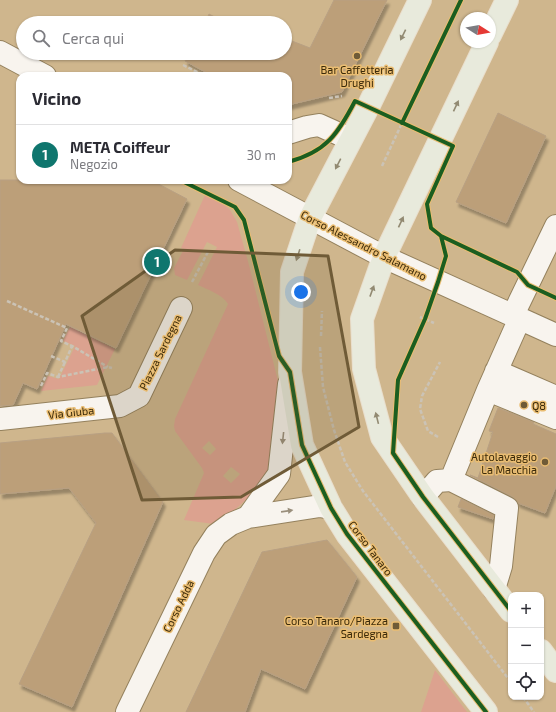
<!DOCTYPE html>
<html lang="it">
<head>
<meta charset="utf-8">
<style>
  :root { --surface:#fff; --page:#f7f7f7; --text:#2b2b33; --muted:#7c7c81; --line:#e1e1e2; --accent:#0f766e }
  body { margin:0; font-family:"Exo 2",sans-serif; background:var(--page); color:var(--text) }
  .controls { position:absolute; right:12px; bottom:12px; display:grid; overflow:hidden; border-radius:8px; box-shadow:0 1px 3px #0004 }
  .controls button { width:36px; height:36px; display:grid; place-items:center; padding:0; border:0; border-bottom:1px solid var(--line); background:var(--surface); color:var(--text); font:20px sans-serif }
  .compass { position:absolute; left:460px; top:12px; width:36px; height:36px; border-radius:50%; background:var(--surface); box-shadow:0 1px 3px #0004; rotate:101deg }
  .you { position:absolute; left:301px; top:292px; width:14px; height:14px; margin:-10px; border:3px solid #fff; border-radius:50%; background:#1a73e8; box-shadow:0 0 0 6px #1a73e833 }
  .badge { display:grid; place-items:center; width:26px; height:26px; border-radius:50%; background:var(--accent); color:#fff; font-size:13px; font-weight:700 }
  .pin { position:absolute; translate:-50% -50%; border:2px solid #fff; box-shadow:0 1px 4px #0006 }
  .list { margin:0; padding:0; list-style:none }
  h2 { display:flex; justify-content:space-between; align-items:center; height:52px; margin:0; padding:0 16px; font-size:17px }
  h2 small { font-size:13px; font-weight:400; color:var(--muted) }
  .list li { display:grid; grid-template-columns:26px 1fr auto; gap:12px; align-items:center; box-sizing:border-box; height:60px; padding:0 16px; border-top:1px solid var(--line) }
  .list b { display:block; font-size:15px; white-space:nowrap }
  .list p { margin:0; font-size:13px; white-space:nowrap; color:var(--muted) }
  .list em { font-size:13px; font-style:normal; color:var(--muted) }
  .icon { flex:none; width:22px; height:22px; fill:none; stroke:currentColor; stroke-width:2; stroke-linecap:round; stroke-linejoin:round }
  .map { position:relative; flex:none; width:556px; height:712px; overflow:hidden }
  .search { position:absolute; background:var(--surface); box-shadow:0 1px 3px #0004; left:16px; top:16px; width:276px; height:44px; display:flex; align-items:center; gap:10px; box-sizing:border-box; padding:0 14px; border-radius:22px; color:var(--muted); font-size:15px }
  .panel { position:absolute; background:var(--surface); box-shadow:0 1px 3px #0004; left:16px; top:72px; width:276px; height:112px; border-radius:12px }
  .map>svg:first-child { display:block }
  .green { fill:#dca28f; fill-rule:evenodd }
  .building { fill:#bc9f79; stroke:#b8a083; filter:url(#shadow) }
  .lines { fill:none; stroke-linecap:round; stroke-linejoin:round }
  .minor-casing { stroke:#94815d; stroke-width:24 }
  .major-casing { stroke:#e9decc; stroke-width:24 }
  .path { stroke:#cbc3b6; stroke-width:2.5; stroke-dasharray:4 2; stroke-linecap:butt }
  .minor { stroke:#f8f4ee; stroke-width:22 }
  .major { stroke:#e8eadc; stroke-width:22 }
  .cycleway-casing { stroke:#eabd72; stroke-width:6 }
  .cycleway { stroke:#1b5e20; stroke-width:4 }
  .oneway { fill:#928a72 }
  .oneway2 { fill:#9a8f7c }
  .marked { fill:#6f5b37; fill-opacity:0.2; stroke:#6f5b37; stroke-width:3; stroke-linejoin:round }
  .poi-dot { fill:#6f5b37; stroke:#eabd72; stroke-width:1.5 }
  .labels { text-anchor:middle; dominant-baseline:central; stroke-width:3; stroke-linejoin:round; paint-order:stroke }
  .poi-label { font-size:11px; fill:#3b2a09; stroke:#eabd72; text-anchor:end }
  .street-label { font-size:11px; fill:#3b2a09; stroke:#eabd72 }
</style>
</head>
<body>
<div class="map">
<svg width="556" height="712" viewBox="0 0 556 712">
  <defs>
    <filter id="shadow"><feDropShadow dx="2.5" dy="4.5" stdDeviation="1" flood-color="#0004"/></filter>
  </defs>
  <rect width="100%" height="100%" fill="#cfb68d"/>
  <path class="green" d="M205,195L226,206L230,210L237,222L249,265L278,381C280,397 279,411 277,427C276,436 276,446 274,455C266,485 242,504 219,523L214,524L184,520L204,473L202,468L175,431L174,426L175,419L228,304C222,294 208,290 198,285L217,247L207,242L187,280L175,275L174,268L184,249L181,248ZM209,441L216,449L210,455L202,448ZM231,467L240,474L231,483L223,476Z
    M70,327L115,349L97,385L41,391L48,376L59,379L75,346L63,341Z
    M435,670L467,712H421Z"/>
  <path class="building" d="M334,0H387L342,92L288,105V76H213L185,61L189,53H285V44L292,41L310,48Z
    M209,14L226,23H205Z
    M498,113L546,136L506,223L456,202Z
    M0,180H151L187,199L116,348L66,324L37,389L23,383L13,405L0,406Z
    M498,408L534,422L533,424L556,434V486L545,513L518,503L513,497L470,475L478,478L493,432L489,431Z
    M105,433H112L163,502L72,707L19,684L96,523L69,488L0,494V443Z
    M461,499L494,515L493,519L458,507Z
    M327,540L357,577L305,689L261,669L245,712H186L262,552Z"/>
  <g class="lines">
    <g class="minor-casing">
      <path id="minor" d="M0,52L45,76
        M288,133L307,127L319,125L350,139
        M239,180L384,257L556,335
        M513,315L556,226
        M496,371L556,397
        M488,390L556,418
        M0,419L120,406L139,396L181,308
        M451,480L507,508L501,566L494,589
        M423,497L437,481L451,480L488,390L520,318
        M248,517L279,474L289,384
        M127,712L204,553L216,535L231,524L248,517L320,506L331,508"/>
    </g>
    <g class="major-casing">
      <path id="major" d="M420,0L368,107L310,218L292,272L290,372L302,445L331,508L347,534L486,712
        M490,35L507,0
        M487,42L384,257L362,319L364,369L382,437L423,497L511,611
        M541,651L556,671"/>
    </g>
    <path class="path" d="M183,65L205,76
      M329,98L342,96
      M382,166L402,123
      M192,282L209,250
      M7,301L67,328L61,341L72,346L108,367
      M420,317L434,323
      M321,336L322,311
      M320,347L323,387L334,430L345,462L363,491L511,682
      M51,356L65,362L72,346
      M58,377L65,362
      M41,386L47,373L58,377L108,367L112,368
      M438,437L428,431L420,409L422,396L440,362
      M523,697L534,712"/>
    <use href="#minor" class="minor"/>
    <use href="#major" class="major"/>
    <g class="cycleway-casing">
      <path id="cycleway" d="M402,123L461,0
        M288,162C326,152 338,134 355,101L453,146L427,204L431,228L441,236L517,272L528,285L556,298
        M183,180L182,181L235,207L244,220L279,356L290,372L302,445L331,508L347,534L486,712
        M441,236L446,256L438,282L425,319L398,380L393,453L423,497L511,611"/>
    </g>
    <use href="#cycleway" class="cycleway"/>
  </g>
  <defs><path id="oneway-solid" d="M-6-.8H1V-3.2L6.5 0L1 3.2V.8H-6Z"/></defs>
  <g class="oneway">
    <use href="#oneway-solid" transform="translate(403 35) rotate(116)"/>
    <use href="#oneway-solid" transform="translate(456 106) rotate(-65)"/>
    <use href="#oneway-solid" transform="translate(338 164) rotate(117)"/>
    <use href="#oneway-solid" transform="translate(401 222) rotate(-65)"/>
    <use href="#oneway-solid" transform="translate(298 255) rotate(108)"/>
    <use href="#oneway-solid" transform="translate(372 291) rotate(-70)"/>
    <use href="#oneway-solid" transform="translate(377 418) rotate(-104)"/>
  </g>
  <g class="oneway2">
    <use href="#oneway-solid" transform="translate(283 438) rotate(96)"/>
    <use href="#oneway-solid" transform="translate(287 511) rotate(-8)"/>
  </g>
  <path class="marked" d="M175,250L328,256L359,427L241,497L142,500L82,316Z"/>
  <g class="poi-dot">
    <circle cx="357" cy="56" r="4"/>
    <circle cx="524" cy="405" r="4"/>
    <circle cx="545" cy="462" r="4"/>
    <rect x="392" y="622" width="8" height="8" rx="2"/>
  </g>
  <g class="labels">
    <g class="poi-label">
      <text x="357" y="69" text-anchor="middle">Bar Caffetteria<tspan x="357" dy="13">Drughi</tspan></text>
      <text x="532" y="405" text-anchor="start">Q8</text>
      <text x="537" y="456">Autolavaggio<tspan x="537" dy="13">La Macchia</tspan></text>
      <text x="388" y="620">Corso Tanaro/Piazza<tspan x="388" dy="13">Sardegna</tspan></text>
    </g>
    <g class="street-label">
      <text transform="translate(364 245) rotate(27)">Corso Alessandro Salamano</text>
      <text transform="translate(160 352) rotate(-64)">Piazza Sardegna</text>
      <text transform="translate(71 412) rotate(-6)">Via Giuba</text>
      <text transform="translate(371 548) rotate(53)">Corso Tanaro</text>
      <text transform="translate(178 606) rotate(-64)">Corso Adda</text>
    </g>
  </g>
</svg>
<div class="controls">
<button>+</button>
<button>−</button>
<button><svg class="icon" aria-label="locate" viewBox="0 0 24 24"><circle cx="12" cy="12" r="6"/><path d="M12 2v4M12 18v4M2 12h4M18 12h4"/></svg></button>
</div>
<svg class="compass" viewBox="-18 -18 36 36"><path d="M0-13l5 13h-10z" fill="#e53935"/><path d="M0 13l5-13h-10z" fill="#7c7c81"/></svg>
<div class="you"></div>
<div class="pin badge" style="left:157px;top:262px">1</div>
<div class="search"><svg class="icon" aria-label="search" viewBox="0 0 24 24"><circle cx="10" cy="10" r="6"/><path d="M15 15l6 6"/></svg>Cerca qui</div>
<section class="panel">
<h2>Vicino<small></small></h2>
<ul class="list">
<li><span class="badge">1</span><div><b>META Coiffeur</b><p>Negozio</p></div><em>30 m</em></li>
</ul>
</section>
</div>
</body>
</html>
